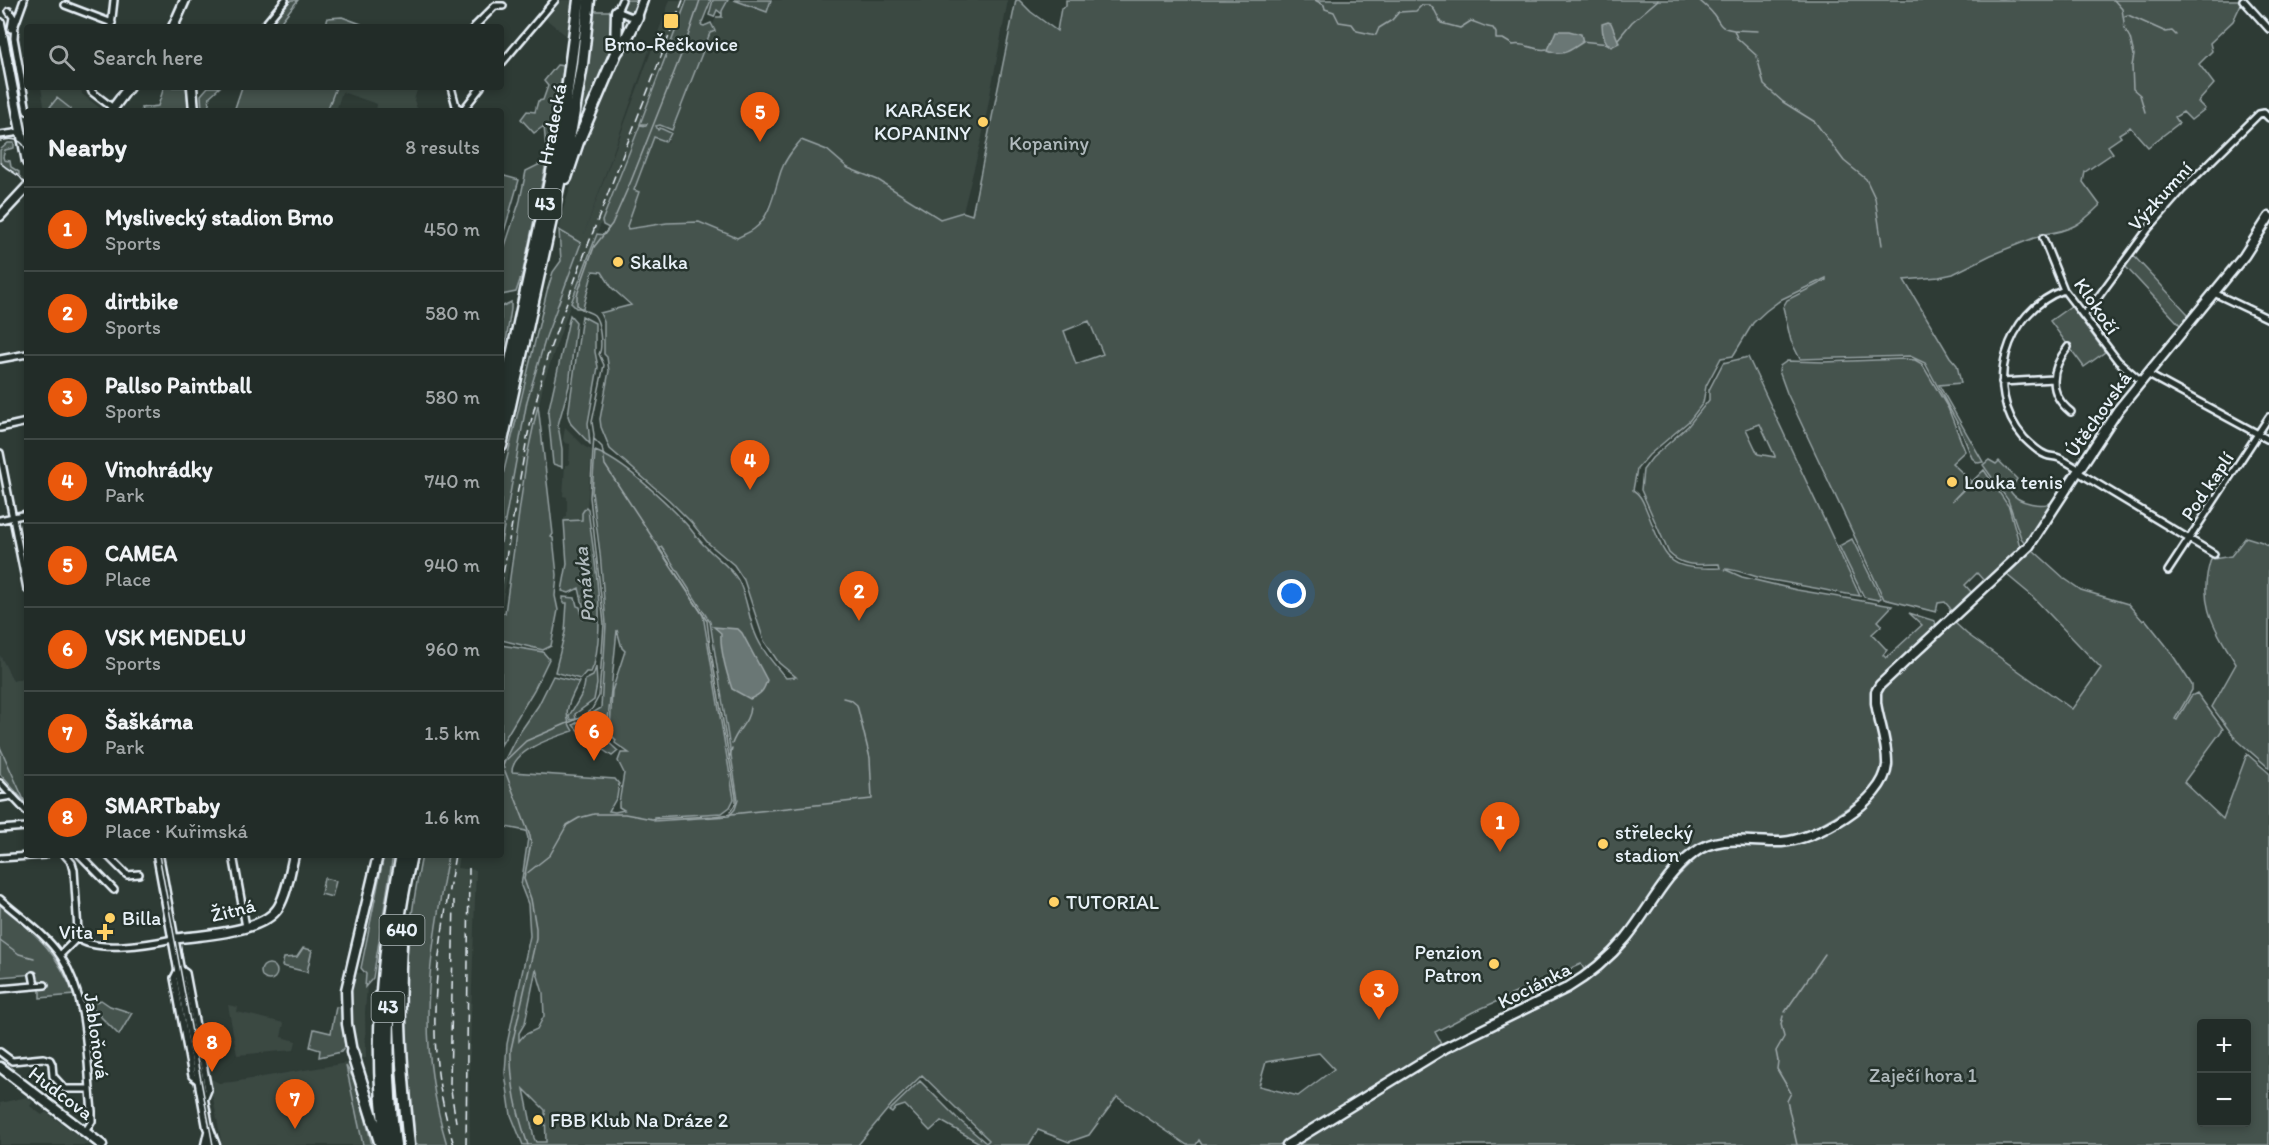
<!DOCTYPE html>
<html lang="en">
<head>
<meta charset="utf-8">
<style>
  :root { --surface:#222c28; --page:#2e3834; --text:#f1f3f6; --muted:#a2a7a8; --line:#3f4845; --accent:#ea580c }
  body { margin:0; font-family:Itim,sans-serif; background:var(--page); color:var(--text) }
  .controls { position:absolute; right:18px; bottom:18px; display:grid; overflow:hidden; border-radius:6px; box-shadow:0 3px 9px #0003 }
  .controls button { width:54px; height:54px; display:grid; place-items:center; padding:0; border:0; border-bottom:2px solid var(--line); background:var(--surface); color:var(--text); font:30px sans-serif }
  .you { position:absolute; left:1292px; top:594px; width:21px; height:21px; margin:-15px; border:4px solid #fff; border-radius:50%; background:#1a73e8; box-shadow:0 0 0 9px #1a73e833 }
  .badge { display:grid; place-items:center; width:39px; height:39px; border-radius:50%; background:var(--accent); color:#fff; font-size:20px; font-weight:700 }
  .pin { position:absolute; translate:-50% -50px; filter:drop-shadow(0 2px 3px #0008) }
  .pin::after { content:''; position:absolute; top:32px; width:21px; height:18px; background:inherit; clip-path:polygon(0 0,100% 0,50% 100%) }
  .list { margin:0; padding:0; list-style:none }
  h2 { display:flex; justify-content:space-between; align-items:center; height:78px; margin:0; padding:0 24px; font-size:26px }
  h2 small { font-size:20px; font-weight:400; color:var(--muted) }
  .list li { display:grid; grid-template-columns:39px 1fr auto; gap:18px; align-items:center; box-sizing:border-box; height:84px; padding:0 24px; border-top:2px solid var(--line) }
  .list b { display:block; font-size:22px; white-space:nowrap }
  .list p { margin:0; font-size:20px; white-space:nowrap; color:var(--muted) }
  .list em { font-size:20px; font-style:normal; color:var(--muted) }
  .icon { flex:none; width:33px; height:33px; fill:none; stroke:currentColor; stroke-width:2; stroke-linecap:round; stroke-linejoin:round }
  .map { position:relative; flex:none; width:2269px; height:1145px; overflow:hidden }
  .search { position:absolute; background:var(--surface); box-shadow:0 3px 9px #0003; left:24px; top:24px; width:480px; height:66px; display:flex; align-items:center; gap:15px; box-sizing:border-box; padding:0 21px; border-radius:6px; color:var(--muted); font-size:22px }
  .panel { position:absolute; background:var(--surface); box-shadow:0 3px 9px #0003; left:24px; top:108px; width:480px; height:750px; border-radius:6px }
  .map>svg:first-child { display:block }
  .built { fill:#3b4843 }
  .green { fill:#45524e; stroke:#96a2a3; stroke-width:1.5; fill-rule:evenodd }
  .water { fill:#6b7775; stroke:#9da8a9; stroke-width:1.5 }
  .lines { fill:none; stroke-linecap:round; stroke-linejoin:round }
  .stream { stroke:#9da8a9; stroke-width:1.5 }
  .street-casing { stroke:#e8f1f8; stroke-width:10 }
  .secondary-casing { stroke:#e8f1f8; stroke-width:13 }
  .highway-casing { stroke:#e8f1f8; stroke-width:15 }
  .street { stroke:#26332d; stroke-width:5 }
  .secondary { stroke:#26332d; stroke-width:8 }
  .highway { stroke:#26332d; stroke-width:10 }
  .tram { stroke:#e8f1f8; stroke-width:1.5 }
  .rail { stroke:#e8f1f8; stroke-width:1.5; stroke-dasharray:9 4.5; stroke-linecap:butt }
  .poi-dot { fill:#ffd166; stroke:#26332d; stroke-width:2 }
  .labels { text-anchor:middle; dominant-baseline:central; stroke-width:5; stroke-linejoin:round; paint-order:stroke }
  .shield { fill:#26332d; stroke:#aeb8bb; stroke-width:1.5 }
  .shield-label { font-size:18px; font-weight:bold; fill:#e8f1f8 }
  .poi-label { font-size:20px; fill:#e8f1f8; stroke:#26332d; text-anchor:start }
  .street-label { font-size:20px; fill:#e8f1f8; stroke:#26332d }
  .park-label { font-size:20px; fill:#afb9bc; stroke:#26332d }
  .water-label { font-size:21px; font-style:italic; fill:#b0babd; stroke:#26332d }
</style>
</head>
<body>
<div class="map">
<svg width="2269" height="1145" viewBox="0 0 2269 1145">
  <rect width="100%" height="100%" fill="#2e3b35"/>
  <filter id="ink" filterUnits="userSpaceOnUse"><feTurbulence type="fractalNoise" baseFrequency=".0167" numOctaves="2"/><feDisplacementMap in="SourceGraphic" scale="12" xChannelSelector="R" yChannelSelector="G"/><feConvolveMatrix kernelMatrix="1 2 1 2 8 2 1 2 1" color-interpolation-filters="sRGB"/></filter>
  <g filter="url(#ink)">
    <path class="built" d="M561,0H572L569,38L546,19Z
      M670,0H687L578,283L544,381L529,450L501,611V543L527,401L546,337L581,244L560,229L561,215L616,59L629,39L650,48L583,237Z
      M728,0H738L767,11L771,0H1008L982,137L963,212L940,219L878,180L848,168L827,150L788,156L764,217L755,229L737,238L700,224L667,223L628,229L627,226L639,192L634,190L654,137L668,142L716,17H722V11Z
      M41,87H81L82,94L101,109L100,111H45Z
      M336,87H418L414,100L418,111H376L377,104L342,92L336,111H334L328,109Z
      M565,427L585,447L592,450L586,520L564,521V518L567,517V497L563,496L565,465H569L570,444L565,443L563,440Z
      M0,655L13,681L22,678L27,688V803L0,747Z
      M448,855H459L457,868L476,870L469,1076L470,1145H447L433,1090L428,1053L426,1015L431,956Z
      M355,972L368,974L365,1012L366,1058L359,1059L353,1037L350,1013Z
      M228,1005L238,1007L237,1012L284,1023L281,1037L296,1041L294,1050L237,1055Z
      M347,1063L357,1100L365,1145H222L213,1098L211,1095L209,1078L219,1083L232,1082Z
      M27,1097L33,1102L30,1106L42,1115L46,1112L90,1145H0V1103Z"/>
    <path class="green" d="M291,0H298L282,20L283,27H267Z
      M625,0H639L631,13L623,10Z
      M687,0H711L701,25L704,26L711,23L715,31L710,33L672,130L660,125L656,126L658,130L660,128L671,133L668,139L665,141L654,137L634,190L639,192L627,226L628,229L667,223L699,222L737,238C742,235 749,233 754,229C770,218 775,189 781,171C785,159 793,150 801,140L827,150L848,168L878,180L940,219L963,212L972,215L1016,0H1019L1031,12L1057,31L1061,8L1066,6V0H2238L2241,4L2233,21L2210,43L2212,51L2199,64L2214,84L2198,102L2205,109L2191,120L2183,112L2175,117L2179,123L2148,147L2130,127L2119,134L2121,137L2108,146L2113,153L2085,172L2083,182L2100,205C2081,224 2071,231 2044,234V236L2034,238L1991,255L1953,274L1939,277L1904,280L1950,357L1957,365L1961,383L1939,385L1983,462L1978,463L1972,458L1960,428L1925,363L1910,356L1800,359L1791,341L1783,307L1787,300L1826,280V278L1782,299L1766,311L1753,323L1733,356L1721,358L1706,386L1703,403L1689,421L1649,455L1637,469L1633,490C1641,495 1643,502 1646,509C1667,558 1662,570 1720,568L1719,564C1700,564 1683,568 1669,553L1641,490L1643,470L1652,458L1688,426L1709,400V390L1723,363L1748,357L1860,596C1827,591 1796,584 1765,579C1751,576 1737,569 1724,569L1742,577L1797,590L1892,606L1878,621L1882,625L1872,634L1887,650L1883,655L1886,658L1922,625L1909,613L1935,621L1936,629L1874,687L1872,701L1883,764L1879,779L1863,797L1833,817L1807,832L1794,836L1711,838L1690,851L1658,886L1623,935L1585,971L1581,964L1473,1012L1435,1032L1442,1045L1326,1119L1279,1145H1202L1199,1140L1196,1145H1187L1117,1097L1089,1135L1069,1142L1038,1130L1029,1145H983L941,1121L930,1131L905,1105L896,1108L892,1113L889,1111L920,1081L957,1118L986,1143L989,1140L922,1075L892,1104L858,1145H523L511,1115L505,1073L507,1044L530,936L528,904L521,886L528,838L526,831L501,826V767L516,738L538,706L553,676L579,682C570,700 561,713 573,731C556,737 512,749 512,772L615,779L619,784L617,797L609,811L615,812L624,810L619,807V803L624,773L618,761L621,753H629L615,743L616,740L612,736L610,730L612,691L625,651L622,648L617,630L606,740L618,751L612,756L583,736L573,725L601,708L606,624L600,553L592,492L595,451C623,461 668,503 688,526C694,533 699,541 706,547C716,558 731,567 738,580C747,596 748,616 755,633C762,651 774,664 786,678L796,677L779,663L764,641L744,580L734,565L708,543L691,522L669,500L610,449L601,427L600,419L609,371L607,357L604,354V322L600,313L631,305L612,288L602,272L593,271L583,308H576L571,303L597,234L604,235L609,228L603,225L602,221L640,125L646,126L647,124H640ZM1089,321L1103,354L1076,364L1064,331ZM1760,424L1775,456V457L1758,454L1746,429ZM662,547L710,622L738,800L735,809L729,816L654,821V817L722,813L730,807L734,799L703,615L659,549ZM536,969L543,993L544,1016L537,1029L524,1035L519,1041V1033L525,1023ZM1319,1053L1334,1069L1298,1096L1259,1086L1266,1062ZM524,1089L545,1110L546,1142H536L534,1138Z
      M713,0H728L722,11V17H716H721L722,14L717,10L714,17L709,15Z
      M734,0H771L767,12Z
      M594,11H609L615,18L614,48L575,141Z
      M342,17L361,24L359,27H325L328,18Z
      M557,65L564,66L553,123L555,133L546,148L544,126L534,133L521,119L527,111L535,112L538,101L543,100L548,86L544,81Z
      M164,87H186L189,111H142L141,108L158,106Z
      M208,87H220L210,96L208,111H202L201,95Z
      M242,87H336L327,111H231L235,108Z
      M57,98L71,109L69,111H55L50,107Z
      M8,143H14V148L5,150L3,157L4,160L10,161L11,167L19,172V176L6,168L0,162V150Z
      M544,162L545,168L523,271L516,292L501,295V258L520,200L526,171Z
      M501,175L519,180L501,242Z
      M559,230L581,243L546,337L527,401L501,543V483L547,291L553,272L561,261Z
      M2133,255L2189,315L2181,326L2125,266Z
      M511,302V309L501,374V307Z
      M2071,306L2105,352L2084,367L2050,321Z
      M570,315L576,322L569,386L558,425L562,449V467L553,464L548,413Z
      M582,316L595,323V352L598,367L588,423L590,444L571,424L568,416Z
      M1904,359L1915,360L1922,364L1948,408L1965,451L1952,463L1971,481L1952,501L1984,470L2009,507L2021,550L1985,582L1977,573L1965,585L1973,594L1953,614L1950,612V608L1945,602L1938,603L1936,612L1884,599L1787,393L1779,371L1780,366L1787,361L1824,362Z
      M538,405L553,534L551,537L553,538L557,575L555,596L558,610L551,646L543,650L501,640V613H505L527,456Z
      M1989,460L1996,464L1999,461L2017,479L2010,491C2018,504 2044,508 2054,501L2029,541L2025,543L2021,538L2008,500L1983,465Z
      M586,507L588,509C594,561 606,614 594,665L591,672H586L580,679L555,672L565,632L567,603H563V597L575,598L577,606L580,607L583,619L586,618L579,588L569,593L562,591L567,564L564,521L582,520V513Z
      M2246,537L2262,542L2269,546V768L2235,738L2212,707L2236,664C2213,626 2196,601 2212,556L2214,559L2231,556Z
      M1852,539L1881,598L1878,600L1864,597L1839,546Z
      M2033,550L2065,579L2081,590L2128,604L2143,621L2145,619L2168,648L2192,685V690L2175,719L2177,720L2191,696L2197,693L2223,729L2184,782L2223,819L2247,754L2269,773V1145H1295L1459,1045L1560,997L1592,977L1614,956L1664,890L1706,849L1717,845H1782L1810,841L1831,831L1869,804L1890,775L1892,763L1879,700L1882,690L1955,623L1967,634L2072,709L2101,668L2031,595L2007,575ZM2202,1024H2246V1122H2202Z
      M501,645L543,652L549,659L534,690L501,745Z
      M596,667L597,684L594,700L575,714L576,719L570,720L569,716C575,705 585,693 585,680L593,676Z
      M0,747L25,802L0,774Z
      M384,855H393L373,978L365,987L366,974L361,968Z
      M422,855H448C429,962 415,1038 447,1145H415C413,1100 406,1056 405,1011C404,959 412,906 422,855Z
      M324,878L336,881L332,897L321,894Z
      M0,903C37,936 55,948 74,995L40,998V989L46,988V982L38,980L34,974L0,977Z
      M303,948L312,950L307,972L282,966L284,958L297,957Z
      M261 972a8 8 0 1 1 16 0a8 8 0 1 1-16 0Z
      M91,999L96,1002L101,1000L110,1006L132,1013L119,1035L88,1004V1000Z
      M336,1007L341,1008L345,1047L341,1052L319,1057L320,1050L310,1047L314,1029L331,1033Z
      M346,1066L357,1084L372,1145H363Z"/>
    <path class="water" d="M1608,22L1611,23L1619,43L1611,47C1604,42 1602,33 1602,24Z
      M1556,31H1569L1581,34L1583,42C1571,49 1564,58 1548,50Z
      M714,627L738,629L742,633L767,680C764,691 761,694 750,699L732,689C727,674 720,649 721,633Z"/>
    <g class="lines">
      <path class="stream" d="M1315,0L1324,5L1325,9L1334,12L1339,22L1352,24L1357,31L1376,35L1379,28L1392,20L1399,12L1416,11L1422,5H1430L1435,11L1441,23L1460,28L1471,21C1479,23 1484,27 1493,28L1496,33V39H1503L1513,45C1525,42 1536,52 1547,49
        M1699,0C1704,5 1710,9 1714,15C1722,26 1718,27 1734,30L1737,38L1757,56L1764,85L1783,102L1815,122L1844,161L1866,179L1875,198L1882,245
        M2114,0L2122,9L2125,29L2130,38L2134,55L2132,66L2133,89L2140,95L2145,112
        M2125,16L2128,15L2166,32L2172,31L2176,35
        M1735,30L1758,31
        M1618,39L1632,22L1658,0
        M1581,41L1609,44
        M594,439L602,447L605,465L707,621L710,646L736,797V803L730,812
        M732,744C737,729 749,723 750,707
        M730,756L732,748
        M526,874L550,855L567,825L579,818L594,814H625L652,819L713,816L872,799L870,758L857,705L851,700L843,698
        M0,940L19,954L34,958
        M1785,1012L1825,954
        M1783,1016L1781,1024L1784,1037L1776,1051L1778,1061L1777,1069L1791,1093L1787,1101L1797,1145
        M528,1145C517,1114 510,1082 511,1049L536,939V928L531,899L524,879L531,843L530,836L503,766L505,761L526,741L582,717L592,709L599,696L604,624L590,497L594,435L592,422L604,365L599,354C603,347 600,321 594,315C589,311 583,312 577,305V295L594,247L612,224L631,181L685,45L700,0"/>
      <g class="street-casing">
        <path id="street" d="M24,0L15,25L14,38L27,111
          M622,0L617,11L629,16L637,17
          M2243,0L2269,29
          M65,5L112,23
          M9,11L13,17L11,29
          M111,27L114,0
          M263,27L285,0
          M474,27L495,6H503
          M501,64L555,0
          M90,87L92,92L113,108
          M451,87L456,106L464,111
          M463,110L481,87
          M0,135L21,132
          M2043,238L2064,290L2118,361L2141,381
          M2064,290C2005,311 1982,390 2024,438C2030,444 2038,452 2046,455C2050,457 2055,456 2059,458C2066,461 2073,466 2079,469
          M2214,293L2269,319
          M2083,315L2091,307L2148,229L2182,190L2259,114L2264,113L2269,118
          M2068,347C2051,369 2047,393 2071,412
          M0,359L27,354
          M2147,374L2269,440
          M2002,382L2053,379
          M0,428L27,422
          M0,453L27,589
          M2078,472L2214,554
          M0,520L27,514
          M2168,571L2269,417
          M0,783L27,812
          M0,798L12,796
          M0,829L27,827
          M80,855L114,890
          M107,855L127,875L139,874
          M233,855L246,927
          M0,858L45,855
          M0,899C20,917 46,934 61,957C90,1001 86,1060 92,1111V1121L85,1132
          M77,938C96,953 150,944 173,939
          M60,955L77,938L78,931L74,870L72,863L65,855
          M33,975L35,985
          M0,989L45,985
          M0,1052L12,1061L43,1058L50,1060L52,1064L53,1076L65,1089H90
          M200,1082L192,1076L174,978L179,968L186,973L208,1090L204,1100"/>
      </g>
      <g class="secondary-casing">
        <path id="secondary" d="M637,17L643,0
          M0,23L27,162
          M173,27L185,0
          M192,87L194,111
          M111,111L129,87
          M0,216L27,187
          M158,855L208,1127L215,1145
          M173,939C201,935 262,933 278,908C287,893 290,872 294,855
          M352,1052L347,1024L346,990L378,855
          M0,1067L102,1145
          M206,1145L209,1132
          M1287,1145L1445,1048L1567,988C1589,975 1609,958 1626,938C1649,910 1664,875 1694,853C1719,833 1752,843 1782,842C1815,840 1884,802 1887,765C1888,745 1879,723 1876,703V692L1880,685L2029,546L2118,410L2244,256L2269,217"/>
      </g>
      <g class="highway-casing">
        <path id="highway" d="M616,53L617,11
          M566,178L578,142L616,53L627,37L637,17
          M501,406L563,121L579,0
          M501,446L571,129L582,65L589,0
          M401,944C397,1012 402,1078 409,1145
          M352,1052L381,1145
          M387,1145C372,1047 382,952 402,855
          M395,1145C381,1047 390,951 411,855"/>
      </g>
      <use href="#street" class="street"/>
      <use href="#secondary" class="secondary"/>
      <use href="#highway" class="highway"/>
      <path class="tram" d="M0,141C12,137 24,139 27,153
        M0,163L20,177L27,186
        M159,855L213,1145"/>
      <path class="rail" d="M501,586L527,438L547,357L581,263L683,0
        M454,900L450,1084L456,1122
        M454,1145C421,1042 437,958 455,855
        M466,1145L469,868"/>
    </g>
  </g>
  <g class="poi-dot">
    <rect x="663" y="13" width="16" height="16" rx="3"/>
    <circle cx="983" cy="122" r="6"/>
    <circle cx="618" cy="262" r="6"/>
    <circle cx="1952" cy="482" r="6"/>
    <circle cx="1603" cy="844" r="6"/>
    <circle cx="1054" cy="902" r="6"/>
    <circle cx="110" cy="918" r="6"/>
    <path d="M102 923h6v6h6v6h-6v6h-6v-6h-6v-6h6z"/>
    <circle cx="1494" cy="964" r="6"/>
    <circle cx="538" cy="1120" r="6"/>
  </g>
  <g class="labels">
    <g class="shield">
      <rect x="528.5" y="189" width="33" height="30" rx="4.5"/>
      <rect x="379.5" y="915" width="45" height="30" rx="4.5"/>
      <rect x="371.5" y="992" width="33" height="30" rx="4.5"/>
    </g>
    <g class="shield-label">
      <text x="545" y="204">43</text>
      <text x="402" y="930">640</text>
      <text x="388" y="1007">43</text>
    </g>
    <g class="poi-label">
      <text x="671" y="44" text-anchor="middle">Brno-Řečkovice</text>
      <text x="971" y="110" text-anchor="end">KARÁSEK<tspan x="971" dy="23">KOPANINY</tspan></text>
      <text x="630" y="262">Skalka</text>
      <text x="1964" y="482">Louka tenis</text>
      <text x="1615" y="832">střelecký<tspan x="1615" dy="23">stadion</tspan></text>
      <text x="1066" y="902">TUTORIAL</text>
      <text x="122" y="918">Billa</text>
      <text x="93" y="932" text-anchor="end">Vita</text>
      <text x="1482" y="952" text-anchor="end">Penzion<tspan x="1482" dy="23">Patron</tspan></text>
      <text x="550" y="1120">FBB Klub Na Dráze 2</text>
    </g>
    <g class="street-label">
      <text transform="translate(552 124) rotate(-79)">Hradecká</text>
      <text transform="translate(2160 196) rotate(-48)">Výzkumní</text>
      <text transform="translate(2097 306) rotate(55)">Klokočí</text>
      <text transform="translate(2098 414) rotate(-55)">Útěchovská</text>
      <text transform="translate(2207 486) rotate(-56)">Pod kaplí</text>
      <text transform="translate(233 910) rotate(-14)">Žitná</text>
      <text transform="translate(1534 985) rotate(-27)">Kociánka</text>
      <text transform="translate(97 1036) rotate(82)">Jabloňová</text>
      <text transform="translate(61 1093) rotate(37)">Hudcova</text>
    </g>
    <g class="park-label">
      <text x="1049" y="143">Kopaniny</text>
      <text x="1923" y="1075">Zaječí hora 1</text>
    </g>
    <g class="water-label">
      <text transform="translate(584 585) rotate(-96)">Ponávka</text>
    </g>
  </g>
</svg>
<div class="controls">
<button>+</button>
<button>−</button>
</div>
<div class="you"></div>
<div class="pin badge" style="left:1500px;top:852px">1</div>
<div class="pin badge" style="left:859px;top:621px">2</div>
<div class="pin badge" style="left:1379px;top:1020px">3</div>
<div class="pin badge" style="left:750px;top:490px">4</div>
<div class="pin badge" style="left:760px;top:142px">5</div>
<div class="pin badge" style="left:594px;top:761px">6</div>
<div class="pin badge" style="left:295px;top:1129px">7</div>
<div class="pin badge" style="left:212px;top:1072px">8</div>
<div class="search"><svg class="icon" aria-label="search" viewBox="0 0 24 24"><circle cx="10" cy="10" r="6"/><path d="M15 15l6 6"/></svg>Search here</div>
<section class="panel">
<h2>Nearby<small>8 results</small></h2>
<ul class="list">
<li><span class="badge">1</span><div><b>Myslivecký stadion Brno</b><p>Sports</p></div><em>450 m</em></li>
<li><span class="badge">2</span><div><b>dirtbike</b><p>Sports</p></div><em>580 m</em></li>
<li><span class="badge">3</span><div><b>Pallso Paintball</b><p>Sports</p></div><em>580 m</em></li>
<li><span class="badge">4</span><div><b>Vinohrádky</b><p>Park</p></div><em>740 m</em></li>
<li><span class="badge">5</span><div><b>CAMEA</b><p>Place</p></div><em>940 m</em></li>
<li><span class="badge">6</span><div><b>VSK MENDELU</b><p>Sports</p></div><em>960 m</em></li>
<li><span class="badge">7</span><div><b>Šaškárna</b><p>Park</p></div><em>1.5 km</em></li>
<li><span class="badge">8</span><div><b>SMARTbaby</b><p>Place · Kuřimská</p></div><em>1.6 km</em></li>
</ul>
</section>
</div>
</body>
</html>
